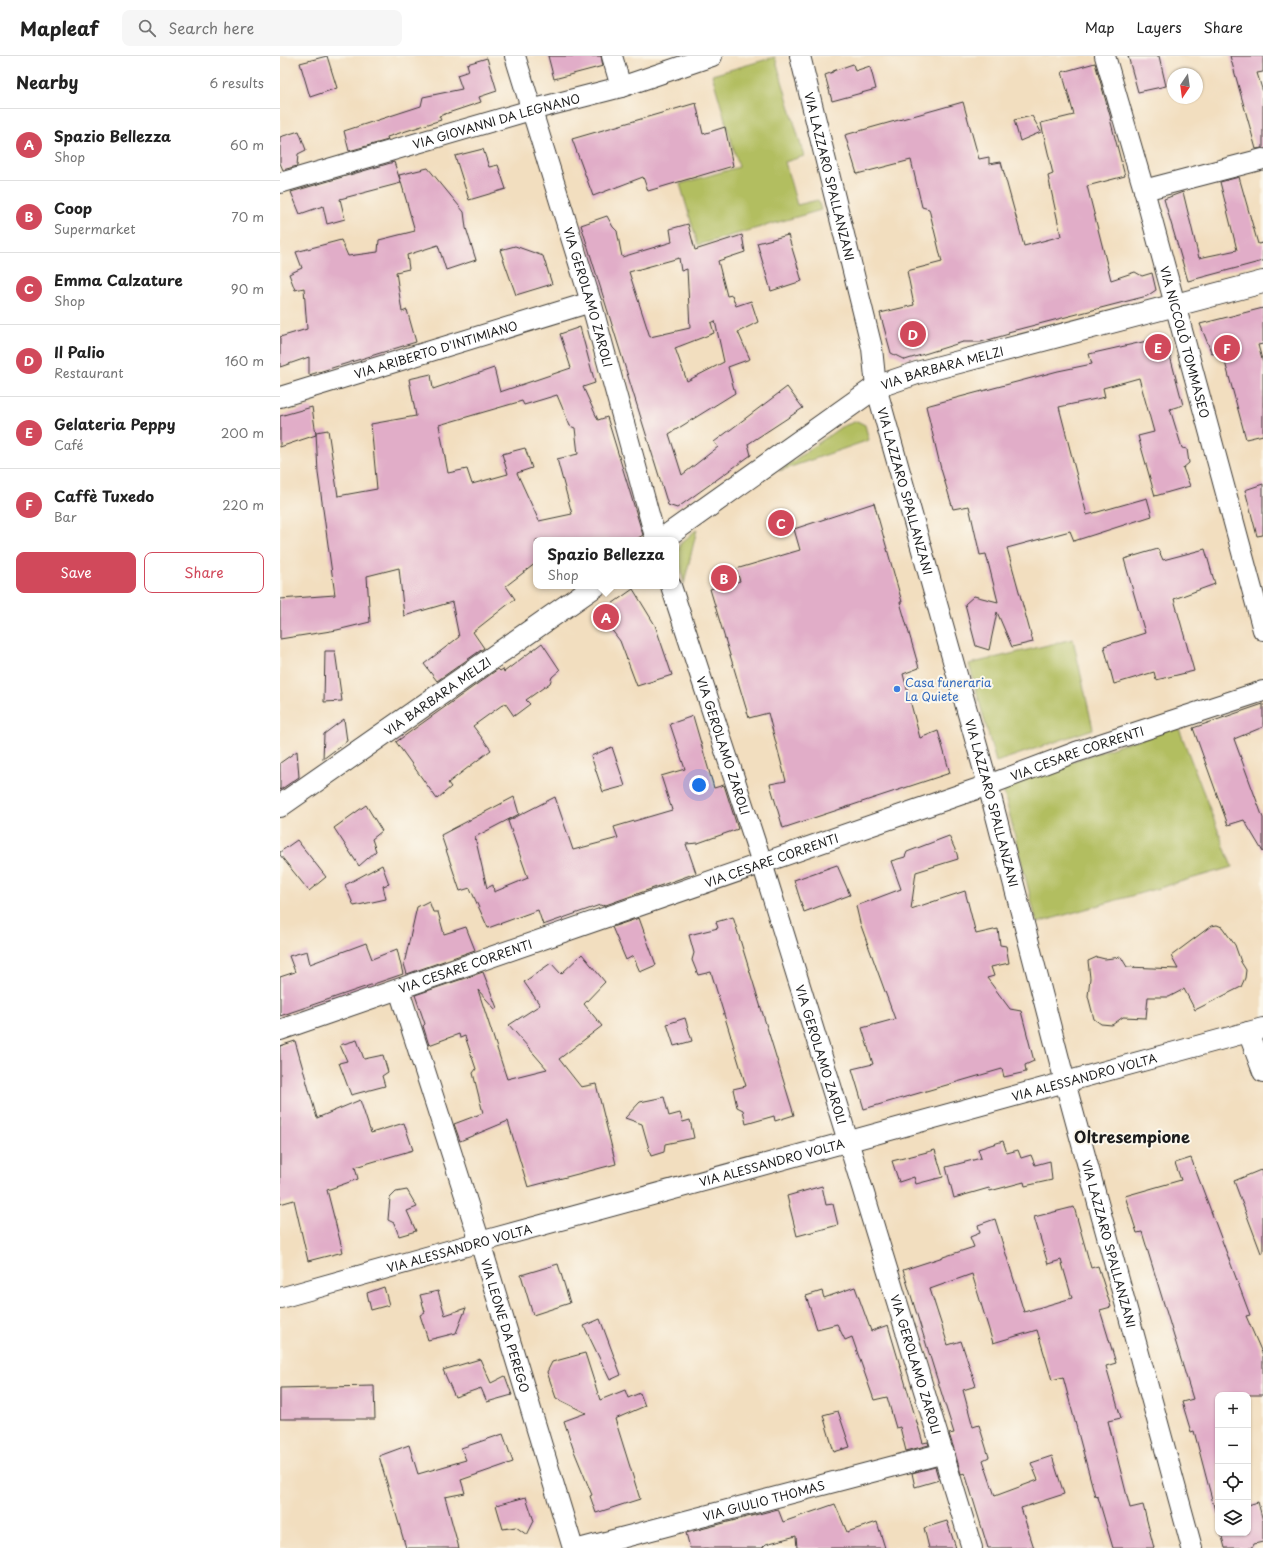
<!DOCTYPE html>
<html lang="en">
<head>
<meta charset="utf-8">
<style>
  :root { --surface:#fff; --page:#f6f6f6; --text:#222; --muted:#767676; --line:#e0e0e0; --accent:#d1495b }
  body { margin:0; font-family:"Playpen Sans",sans-serif; background:var(--page); color:var(--text) }
  .controls { position:absolute; right:12px; bottom:12px; display:grid; overflow:hidden; border-radius:8px; box-shadow:0 1px 3px #0004 }
  .controls button { width:36px; height:36px; display:grid; place-items:center; padding:0; border:0; border-bottom:1px solid var(--line); background:var(--surface); color:var(--text); font:20px sans-serif }
  .compass { position:absolute; left:887px; top:12px; width:36px; height:36px; border-radius:50%; background:var(--surface); box-shadow:0 1px 3px #0004; rotate:193deg }
  .you { position:absolute; left:419px; top:729px; width:14px; height:14px; margin:-10px; border:3px solid #fff; border-radius:50%; background:#1a73e8; box-shadow:0 0 0 6px #1a73e833 }
  .badge { display:grid; place-items:center; width:26px; height:26px; border-radius:50%; background:var(--accent); color:#fff; font-size:13px; font-weight:700 }
  .pin { position:absolute; translate:-50% -50%; border:2px solid #fff; box-shadow:0 1px 4px #0006 }
  .popup { position:absolute; left:253px; top:481px; width:146px; height:52px; box-sizing:border-box; display:grid; place-content:center; border-radius:8px; background:var(--surface); filter:drop-shadow(0 1px 3px #0005); font-size:13px; white-space:nowrap; color:var(--muted) }
  .popup b { font-size:15px; color:var(--text) }
  .popup::after { content:''; position:absolute; left:50%; top:100%; margin-left:-8px; border:8px solid transparent; border-top-color:var(--surface) }
  .list { margin:0; padding:0; list-style:none }
  h2 { display:flex; justify-content:space-between; align-items:center; height:52px; margin:0; padding:0 16px; font-size:17px }
  h2 small { font-size:13px; font-weight:400; color:var(--muted) }
  .list li { display:grid; grid-template-columns:26px 1fr auto; gap:12px; align-items:center; box-sizing:border-box; height:72px; padding:0 16px; border-top:1px solid var(--line) }
  .list b { display:block; font-size:15px; white-space:nowrap }
  .list p { margin:0; font-size:13px; white-space:nowrap; color:var(--muted) }
  .list em { font-size:13px; font-style:normal; color:var(--muted) }
  .actions { display:flex; gap:8px; padding:12px 16px }
  .actions a { flex:1; padding:9px 0; border:1px solid var(--accent); border-radius:8px; text-align:center; font-size:14px; color:var(--accent) }
  .actions .main { background:var(--accent); color:#fff }
  .icon { flex:none; width:22px; height:22px; fill:none; stroke:currentColor; stroke-width:2; stroke-linecap:round; stroke-linejoin:round }
  .map { position:relative; flex:none; width:983px; height:1492px; overflow:hidden }
  header { display:flex; align-items:center; gap:24px; box-sizing:border-box; height:56px; padding:0 20px; background:var(--surface); border-bottom:1px solid var(--line) }
  header strong { font-size:19px }
  nav { display:flex; gap:22px; margin-inline-start:auto; font-size:14px }
  .search { width:280px; height:36px; background:var(--page); display:flex; align-items:center; gap:10px; box-sizing:border-box; padding:0 14px; border-radius:8px; color:var(--muted); font-size:15px }
  main { display:flex }
  aside { flex:1; background:var(--surface) }
  .map>svg:first-child { display:block }
  .green { fill:#b2be60; stroke:#676d3e }
  .building { fill:#e1adc8; fill-rule:evenodd }
  .lines { fill:none; stroke-linecap:round; stroke-linejoin:round }
  .street-casing { stroke:#3c3934; stroke-width:22 }
  .secondary-casing { stroke:#3c3934; stroke-width:24 }
  .street { stroke:#fff; stroke-width:20 }
  .secondary { stroke:#fff; stroke-width:22 }
  .shop-dot { fill:#3f7fe0; stroke:#fbf7ec; stroke-width:1.5 }
  .labels { text-anchor:middle; dominant-baseline:central; stroke-width:4; stroke-linejoin:round; paint-order:stroke }
  .street-label { font-size:12px; fill:#1c1c1c; stroke:#fbf7ec }
  .shop-label { font-size:12px; fill:#366cbe; stroke:#fbf7ec; text-anchor:start }
  .district-label { font-size:16px; font-weight:bold; fill:#1c1c1c; stroke:#fbf7ec }
</style>
</head>
<body>
<header>
<strong>Mapleaf</strong>
<div class="search"><svg class="icon" aria-label="search" viewBox="0 0 24 24"><circle cx="10" cy="10" r="6"/><path d="M15 15l6 6"/></svg>Search here</div>
<nav><a>Map</a><a>Layers</a><a>Share</a></nav>
</header>
<main>
<aside>
<h2>Nearby<small>6 results</small></h2>
<ul class="list">
<li><span class="badge">A</span><div><b>Spazio Bellezza</b><p>Shop</p></div><em>60 m</em></li>
<li><span class="badge">B</span><div><b>Coop</b><p>Supermarket</p></div><em>70 m</em></li>
<li><span class="badge">C</span><div><b>Emma Calzature</b><p>Shop</p></div><em>90 m</em></li>
<li><span class="badge">D</span><div><b>Il Palio</b><p>Restaurant</p></div><em>160 m</em></li>
<li><span class="badge">E</span><div><b>Gelateria Peppy</b><p>Café</p></div><em>200 m</em></li>
<li><span class="badge">F</span><div><b>Caffè Tuxedo</b><p>Bar</p></div><em>220 m</em></li>
</ul>
<div class="actions"><a class="main">Save</a><a>Share</a></div>
</aside>
<div class="map">
<svg width="983" height="1492" viewBox="0 0 983 1492">
  <rect width="100%" height="100%" fill="#fbf7ec"/>
  <filter id="ink" filterUnits="userSpaceOnUse"><feTurbulence type="fractalNoise" baseFrequency=".025" numOctaves="2"/><feDisplacementMap in="SourceGraphic" scale="8" xChannelSelector="R" yChannelSelector="G"/><feConvolveMatrix kernelMatrix="1 2 1 2 8 2 1 2 1" color-interpolation-filters="sRGB"/></filter>
  <filter id="wash" filterUnits="userSpaceOnUse"><feTurbulence type="fractalNoise" baseFrequency=".012" numOctaves="4" result="noise"/><feDisplacementMap in="SourceGraphic" scale="16" xChannelSelector="R" yChannelSelector="G"/><feGaussianBlur stdDeviation="0.9" result="paint"/><feColorMatrix in="noise" values="0 0 0 0 0 0 0 0 0 0 0 0 0 0 0 0 0 1.4 0 .05"/><feComposite in="paint" operator="in"/></filter>
  <g filter="url(#wash)">
    <rect width="100%" height="100%" fill="#f2debf"/>
    <path class="green" d="M495,1L524,100L505,106L517,149L538,144L541,154L418,189L400,128L459,111L432,19Z
      M577,365L585,369L589,384L499,415L561,371Z
      M417,473L404,528L398,497L400,488Z
      M793,583L813,673L716,706L689,608Z
      M898,670L952,811L757,867L722,729Z"/>
    <g id="blocks">
      <path class="building" d="M47,0L57,32L30,41L20,7Z
        M268,0H321L323,10L274,23Z
        M848,0H879L886,30L858,36Z
        M950,0H983V16L977,17L983,36V92L976,93Z
        M207,2L217,35L199,41L201,46L159,60L161,64L107,81L108,84L69,95L64,75L141,50L143,41L182,33L177,19L189,15L187,8Z
        M815,7L831,63H830L845,120L807,130L831,224L855,216L862,220L872,217L876,234L867,240L728,276L729,278L701,286H683L625,304L611,297L600,257L634,249L627,215L662,206L649,153L642,151L631,104L577,118L565,79L683,46L699,103L709,101V108L721,106L744,190L781,180L768,120L773,118L761,67L794,59L782,16Z
        M573,8L575,15L590,10L596,33L552,45L545,19L553,16V15Z
        M416,47L423,78L445,71L453,110L368,135L363,121L313,140L292,83Z
        M752,60L761,76L740,85L734,64Z
        M19,75L26,94L18,98L17,110L3,114L0,107V81Z
        M203,93L209,111L218,109L226,133L189,144L175,100Z
        M114,106L121,127L60,143L65,163L47,168L43,150L20,158L11,136Z
        M148,112L184,156L186,172L196,204L166,214L158,189L127,199L129,213L116,216L122,256L127,254L136,286L29,319V301L0,311V281L27,273L24,232L15,234L9,218L22,212L16,196L61,184L68,200L98,196L99,184L135,175L119,119Z
        M959,121L978,188L983,187V205L908,225L884,143L903,136L919,202L957,194L940,126Z
        M327,160L333,171L337,175L342,201L392,186L390,173L408,168L415,194L462,179L465,196L438,205L447,240L452,239L456,250L471,245L478,266L458,276L470,303L448,311L455,337L389,378L402,419L438,391L434,386L507,331L523,352L468,388L471,399L397,452L388,449L301,169ZM399,202L401,215L407,213L410,272L370,281L349,216ZM435,265L444,306L407,325L395,292L434,277L431,267Z
        M508,179L522,225L491,235L477,187Z
        M235,190L263,200L272,228L236,239L220,194Z
        M983,252V288L978,289L983,307V379L966,383L942,295L932,298L920,268Z
        M300,271L315,327L303,331L318,364L327,361L363,479L355,484H256V507L226,530L235,543L193,576L204,592L157,625L144,608L179,581L172,546L124,560L119,512L87,520L90,566L57,574L0,583V543L55,539L38,417L36,376L48,374L58,440L97,433L91,368L136,360L129,323L151,318L153,333L214,312L220,336L291,312L280,278ZM277,339L290,370L295,372L298,398L277,403L292,458L259,465L237,417L252,412L245,392L222,398L228,418L192,428L187,413L168,417L159,369L242,345L244,349Z
        M885,281L903,349L890,353L902,392L907,393L909,407L903,412L910,430L875,440L858,380L874,376L859,322L823,332L825,341L779,351L807,459L867,442L872,460L794,485L790,475L727,492L753,586L732,591L717,556L709,594L696,590L685,548L694,540L718,546L706,498L700,499L689,450L673,453L661,413L646,350L778,315L812,308L809,298Z
        M32,351L36,379L0,391V360Z
        M983,428V479L977,480L965,434Z
        M594,447L622,546H620L639,612L623,618L640,682L658,675L670,717L503,772L490,728L506,725L488,657L469,662L430,533L460,525L456,513L520,494L514,473Z
        M878,493L883,504L925,493L935,528L894,543L914,615L876,624L874,616L834,628L824,590L865,577L844,503Z
        M353,533L375,569L392,619L357,630L340,585L319,557Z
        M262,587L280,614L272,621L270,627L246,644L250,648L234,660L225,647L193,670L211,694L168,727L171,731L157,743L116,686L218,613L220,615L223,613L224,616Z
        M45,595H55L62,645L44,646Z
        M983,648V671L954,683L983,762V796L964,764L948,769L913,672Z
        M413,660L434,732L444,729L458,773L418,787L406,788L416,817L323,850L320,849L263,869L258,854L208,872L190,832L180,835L161,779L234,741L239,758L195,781L207,832L213,829L214,836L248,822L228,765L275,741L293,794L338,782L334,771L392,754L381,720L405,713L390,668Z
        M64,663L67,685L43,703L44,678Z
        M332,691L345,730L323,736L311,700Z
        M17,695L19,721L0,734V707Z
        M86,749L102,775L92,783L96,795L79,810L54,772Z
        M669,780L677,798L678,803L636,816L631,853L685,835L696,878L718,873L720,889L726,890L729,907L711,911L714,920L707,922L730,953L741,955L754,1005L745,1009L746,1016L724,1021L722,1013L584,1053L572,1013L593,1008L582,972L615,963L580,867L576,850L621,833L611,805L625,801L627,796Z
        M17,784L46,821L29,835L0,799V796Z
        M102,809L109,828L103,830L106,843L74,850L65,829Z
        M557,809L570,839L524,856L514,824Z
        M149,845L153,856H158L164,878L186,871L195,894L127,918L124,908L137,851Z
        M453,861L514,1059L495,1065L494,1060L466,1068L463,1054L457,1051L453,1033L466,1030L431,916L418,919L412,904L414,897L409,879L438,872L436,866Z
        M359,862L376,909L360,916L353,900L346,904L332,871Z
        M937,869L942,871L955,889L961,906L966,914L965,922L961,931L915,954L904,933L889,941H868L866,962L843,961L832,969L821,968L814,963L808,940L810,922L808,905L817,901L825,903L841,901L847,911L898,913L891,900L931,870Z
        M86,887L92,903L117,893L123,918L0,960V921L15,916L9,900L27,895L30,908Z
        M302,898L325,926L304,948L322,970L279,1003L301,1031L316,1028L336,1108L248,1131L228,1065L180,1085L174,1068L203,1057L193,1017L196,1013L185,980L180,982L179,978L149,989L143,970L145,968L135,939L203,916L217,952L215,953L198,934L227,1023L267,1013L229,969L260,949L244,926L271,907L281,918Z
        M405,962L412,985L394,990L387,968Z
        M77,984L84,1003L103,999L108,1016L102,1020L105,1030L71,1039L59,1007L67,1005L60,989Z
        M15,985L37,1062L80,1044L91,1077L124,1067L133,1094L75,1111L78,1123L47,1134L63,1196L28,1205L14,1144L0,1148V990Z
        M384,1041L389,1060L400,1057L403,1066L410,1064L414,1082L385,1088L384,1096L371,1100L362,1068L345,1062L360,1046Z
        M723,1085L727,1097L738,1094L741,1102L751,1099L755,1109L770,1105L772,1124L745,1130L744,1126L710,1135L709,1132L674,1142L666,1111L701,1102L698,1093Z
        M655,1094L663,1121L636,1128L634,1121L619,1126L612,1105Z
        M911,1102L970,1259L966,1260L983,1299V1339H938V1466L914,1375L911,1376L902,1346L913,1343L862,1176L857,1177L845,1140L901,1124L895,1107Z
        M983,1113V1197H981L954,1125Z
        M542,1130L546,1149L553,1148L558,1169L517,1180L507,1140Z
        M127,1134L137,1151L127,1155L136,1175L119,1180L114,1167L108,1164L110,1142L116,1136Z
        M794,1151L811,1212L818,1210L831,1251L820,1254L836,1307L826,1310L841,1362L828,1365L850,1452L863,1449L874,1492H833L818,1441L815,1440L783,1321L772,1324L757,1274L713,1287L692,1218L650,1233L668,1289L681,1285L696,1330L683,1334L693,1371L699,1369L709,1401L703,1404L715,1440L758,1424L751,1407L772,1400L784,1438L741,1452L754,1492H708L685,1417L681,1418L673,1390L669,1378L674,1377L623,1214L694,1191L690,1181L700,1177L698,1169L715,1163L744,1256L792,1242L781,1204L768,1208L754,1161Z
        M278,1208L290,1247L253,1259L241,1219Z
        M104,1231L109,1249L91,1254L87,1237Z
        M575,1231L591,1275L608,1269L643,1387L648,1386L649,1389L626,1395L620,1371L616,1372L607,1341L594,1344L572,1281L565,1284L557,1268L537,1273L526,1240L542,1235L544,1242Z
        M158,1235L165,1259L186,1252L176,1277L148,1284L140,1259L145,1256L140,1239Z
        M320,1263L341,1319L330,1324L304,1270Z
        M305,1297L320,1344L345,1334L348,1342L360,1337L365,1350L335,1363L360,1443L316,1457L310,1440L312,1439L294,1395L284,1365L306,1357L276,1342L267,1316L272,1306Z
        M200,1303L211,1327L225,1320L232,1339L207,1346L201,1332L175,1341L163,1314Z
        M94,1330L95,1363H0V1332Z
        M558,1355L570,1391L554,1396L543,1359Z
        M223,1378L233,1406L181,1424L185,1437L165,1441L179,1492H126L99,1400L129,1389L138,1418L186,1404L181,1392Z
        M655,1411L659,1424L635,1431L632,1417Z
        M246,1441L254,1465L247,1479L236,1471L223,1473L216,1449Z
        M978,1446L983,1465V1486L974,1488L972,1492H945L941,1477H968V1449Z
        M555,1448L567,1476L597,1466L605,1492H517L516,1480L486,1488L482,1492H410L406,1477L498,1453L503,1466Z
        M667,1465L676,1492H649L644,1472Z"/>
    </g>
  </g>
  <g filter="url(#ink)">
    <use href="#blocks" fill-opacity="0" stroke="#3c3934" stroke-width="1"/>
    <g class="lines">
      <g class="street-casing">
        <g id="street">
          <path id="s1" d="M235,0L311,246L376,484"/>
          <path d="M332,0L341,31"/>
          <path id="s2" d="M520,0L592,292L596,331L708,729L785,1026L912,1492"/>
          <path id="s3" d="M825,0L864,134L983,574"/>
          <path id="s4" d="M0,127L251,54L341,31L432,0"/>
          <path d="M864,134L983,103"/>
          <path id="s5" d="M0,341L311,246"/>
          <path id="s6" d="M391,530L482,807L568,1085L692,1492"/>
          <path id="s7" d="M119,934L200,1186L293,1492"/>
          <path id="s8" d="M0,974L708,729L796,696L983,635"/>
          <path d="M968,976L983,1016"/>
          <path id="s9" d="M0,1242L200,1186L983,972"/>
          <path id="s10" d="M303,1492L664,1397"/>
        </g>
      </g>
      <g class="secondary-casing">
        <g id="secondary">
          <path id="s11" d="M381,484L596,331L637,317L983,226"/>
          <path id="s12" d="M0,750L315,530"/>
        </g>
      </g>
      <use href="#street" class="street"/>
      <use href="#secondary" class="secondary"/>
    </g>
  </g>
  <circle class="shop-dot" cx="617" cy="633" r="4"/>
  <g class="labels">
    <g class="street-label">
      <text stroke="none"><textPath href="#s4" startOffset="225">VIA GIOVANNI DA LEGNANO</textPath></text>
      <text stroke="none"><textPath href="#s2" startOffset="124">VIA LAZZARO SPALLANZANI</textPath></text>
      <text stroke="none"><textPath href="#s1" startOffset="252">VIA GEROLAMO ZAROLI</textPath></text>
      <text stroke="none"><textPath href="#s3" startOffset="297">VIA NICCOLÒ TOMMASEO</textPath></text>
      <text stroke="none"><textPath href="#s5" startOffset="163">VIA ARIBERTO D'INTIMIANO</textPath></text>
      <text stroke="none"><textPath href="#s11" startOffset="333">VIA BARBARA MELZI</textPath></text>
      <text stroke="none"><textPath href="#s2" startOffset="448">VIA LAZZARO SPALLANZANI</textPath></text>
      <text stroke="none"><textPath href="#s12" startOffset="192">VIA BARBARA MELZI</textPath></text>
      <text stroke="none"><textPath href="#s6" startOffset="168">VIA GEROLAMO ZAROLI</textPath></text>
      <text stroke="none"><textPath href="#s8" startOffset="844">VIA CESARE CORRENTI</textPath></text>
      <text stroke="none"><textPath href="#s2" startOffset="772">VIA LAZZARO SPALLANZANI</textPath></text>
      <text stroke="none"><textPath href="#s8" startOffset="520">VIA CESARE CORRENTI</textPath></text>
      <text stroke="none"><textPath href="#s8" startOffset="196">VIA CESARE CORRENTI</textPath></text>
      <text stroke="none"><textPath href="#s6" startOffset="492">VIA GEROLAMO ZAROLI</textPath></text>
      <text stroke="none"><textPath href="#s9" startOffset="834">VIA ALESSANDRO VOLTA</textPath></text>
      <text stroke="none"><textPath href="#s9" startOffset="510">VIA ALESSANDRO VOLTA</textPath></text>
      <text stroke="none"><textPath href="#s2" startOffset="1228">VIA LAZZARO SPALLANZANI</textPath></text>
      <text stroke="none"><textPath href="#s9" startOffset="186">VIA ALESSANDRO VOLTA</textPath></text>
      <text stroke="none"><textPath href="#s7" startOffset="352">VIA LEONE DA PEREGO</textPath></text>
      <text stroke="none"><textPath href="#s6" startOffset="816">VIA GEROLAMO ZAROLI</textPath></text>
      <text stroke="none"><textPath href="#s10" startOffset="187">VIA GIULIO THOMAS</textPath></text>
    </g>
    <g class="shop-label">
      <text x="625" y="626">Casa funeraria<tspan x="625" dy="14">La Quiete</tspan></text>
    </g>
    <g class="district-label">
      <text x="852" y="1080">Oltresempione</text>
    </g>
  </g>
</svg>
<div class="controls">
<button>+</button>
<button>−</button>
<button><svg class="icon" aria-label="locate" viewBox="0 0 24 24"><circle cx="12" cy="12" r="6"/><path d="M12 2v4M12 18v4M2 12h4M18 12h4"/></svg></button>
<button><svg class="icon" aria-label="layers" viewBox="0 0 24 24"><path d="M12 4l9 5-9 5-9-5zM3 14l9 5 9-5"/></svg></button>
</div>
<svg class="compass" viewBox="-18 -18 36 36"><path d="M0-13l5 13h-10z" fill="#e53935"/><path d="M0 13l5-13h-10z" fill="#767676"/></svg>
<div class="you"></div>
<div class="pin badge" style="left:326px;top:561px">A</div>
<div class="popup"><b>Spazio Bellezza</b>Shop</div>
<div class="pin badge" style="left:444px;top:522px">B</div>
<div class="pin badge" style="left:501px;top:467px">C</div>
<div class="pin badge" style="left:633px;top:278px">D</div>
<div class="pin badge" style="left:878px;top:291px">E</div>
<div class="pin badge" style="left:947px;top:292px">F</div>
</div>
</main>
</body>
</html>
